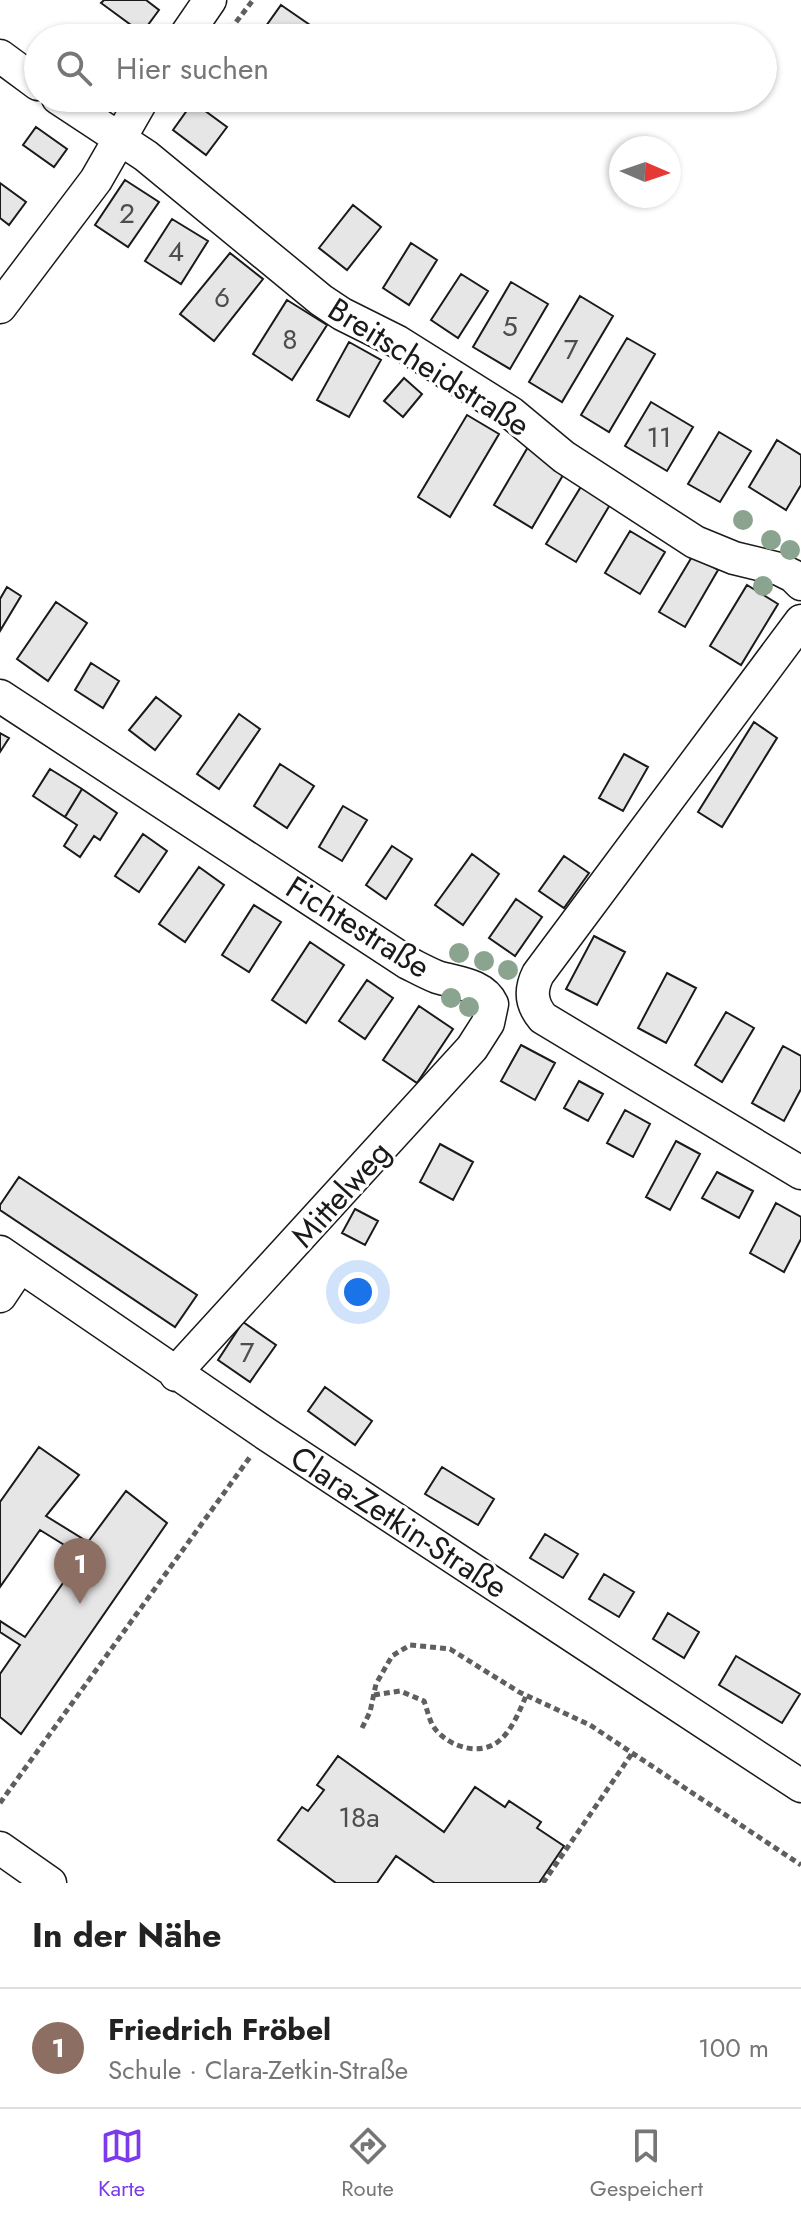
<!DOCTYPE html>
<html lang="de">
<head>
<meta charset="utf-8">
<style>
  :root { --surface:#fff; --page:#f2f2f2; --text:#222; --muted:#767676; --line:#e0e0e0; --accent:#7c3aed }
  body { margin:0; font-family:Jost,sans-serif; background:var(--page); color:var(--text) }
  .compass { position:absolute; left:609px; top:136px; width:72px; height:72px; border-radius:50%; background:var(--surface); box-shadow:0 2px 6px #0004; rotate:92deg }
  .you { position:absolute; left:358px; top:1292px; width:28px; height:28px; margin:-20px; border:6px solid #fff; border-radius:50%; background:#1a73e8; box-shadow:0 0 0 12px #1a73e833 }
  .badge { display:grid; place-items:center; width:52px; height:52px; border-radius:50%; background:var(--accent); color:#fff; font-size:26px; font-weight:700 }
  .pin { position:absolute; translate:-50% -66px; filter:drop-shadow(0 2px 4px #0008) }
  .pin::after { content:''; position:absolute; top:42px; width:28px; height:24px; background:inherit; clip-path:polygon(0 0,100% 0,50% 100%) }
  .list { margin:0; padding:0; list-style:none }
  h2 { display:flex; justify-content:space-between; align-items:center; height:104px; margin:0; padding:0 32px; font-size:34px }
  h2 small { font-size:26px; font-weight:400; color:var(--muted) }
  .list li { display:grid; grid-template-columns:52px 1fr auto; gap:24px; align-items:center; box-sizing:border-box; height:120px; padding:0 32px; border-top:2px solid var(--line) }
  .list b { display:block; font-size:30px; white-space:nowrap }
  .list p { margin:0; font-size:26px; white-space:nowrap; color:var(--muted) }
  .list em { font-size:26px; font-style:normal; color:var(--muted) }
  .icon { flex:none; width:44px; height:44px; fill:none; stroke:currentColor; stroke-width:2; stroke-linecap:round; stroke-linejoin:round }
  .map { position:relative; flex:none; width:801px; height:1883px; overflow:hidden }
  .search { position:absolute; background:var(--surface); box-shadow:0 2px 6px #0004; left:24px; right:24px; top:24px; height:88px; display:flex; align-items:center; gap:20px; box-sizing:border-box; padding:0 28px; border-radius:44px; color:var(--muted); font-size:30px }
  .sheet { height:224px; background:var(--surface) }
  nav { display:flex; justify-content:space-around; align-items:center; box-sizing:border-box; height:112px; border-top:2px solid var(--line); background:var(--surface); font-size:22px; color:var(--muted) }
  nav a { display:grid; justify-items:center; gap:4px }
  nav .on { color:var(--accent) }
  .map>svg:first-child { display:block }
  .building { fill:#e6e6e6; stroke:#1a1a1a; stroke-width:2 }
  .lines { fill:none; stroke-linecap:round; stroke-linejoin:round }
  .minor-casing { stroke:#1a1a1a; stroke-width:35 }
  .path { stroke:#5f5f5f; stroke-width:5; stroke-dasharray:6 4; stroke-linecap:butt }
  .minor { stroke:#fff; stroke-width:32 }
  .tree { fill:#8aa48f }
  .labels { text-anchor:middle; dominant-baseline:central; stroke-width:6; stroke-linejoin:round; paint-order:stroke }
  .number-label { font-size:28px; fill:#4d4d4d }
  .street-label { font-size:32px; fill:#1a1a1a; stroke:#fff }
</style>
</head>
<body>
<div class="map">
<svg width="801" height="1883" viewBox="0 0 801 1883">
  <rect width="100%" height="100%" fill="#fff"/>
  <path class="building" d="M104,0H146L159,10L142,33L101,3Z
    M281,5L310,25L301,38H268L261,33Z
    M193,102L227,127L206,155L173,130Z
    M36,127L67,149L54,167L23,145Z
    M125,180L159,202L128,247L95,225Z
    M0,183L26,202L9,225L0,218Z
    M353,205L381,227L347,270L319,248Z
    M172,219L208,241L181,284L145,261Z
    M411,243L437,260L409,305L383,288Z
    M230,253L263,279L214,341L180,314Z
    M461,274L488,291L458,338L431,320Z
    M511,282L548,304L510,369L473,347Z
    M580,296L613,316L562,402L529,382Z
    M287,300L327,325L292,380L253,354Z
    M627,338L655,354L609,432L581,415Z
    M349,342L381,360L349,417L317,400Z
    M404,378L422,394L403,417L384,401Z
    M651,402L693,427L667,471L625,446Z
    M467,415L499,434L450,517L418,497Z
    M719,432L751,451L720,502L688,484Z
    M777,440L801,455V485L786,510L749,487Z
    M528,447L566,470L532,528L494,505Z
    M582,485L611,503L576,562L546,544Z
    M630,531L665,552L640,594L605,573Z
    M693,555L718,570L685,627L659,612Z
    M747,585L778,604L741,665L710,646Z
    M7,587L21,596L0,631V599Z
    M56,602L87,623L48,681L17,659Z
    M91,663L119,681L103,708L75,690Z
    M156,697L181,716L155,750L129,730Z
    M239,714L260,729L219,789L197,774Z
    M754,722L777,738L722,827L698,812Z
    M0,733L9,738L0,752Z
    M624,754L648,767L623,811L599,798Z
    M280,764L314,786L287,828L254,806Z
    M50,769L82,789L65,817L33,796Z
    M82,789L117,813L100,840L94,836L80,857L64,846L77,825L65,817Z
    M343,806L367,820L342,861L319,847Z
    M143,834L167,851L139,892L115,876Z
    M392,846L412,859L386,899L366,885Z
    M472,854L499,874L463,925L435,905Z
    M564,856L589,873L564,908L539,891Z
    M199,867L224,885L185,942L159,924Z
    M516,899L542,917L515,956L489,938Z
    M254,905L281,922L249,972L222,955Z
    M594,936L625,952L597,1005L566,989Z
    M310,942L344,965L306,1023L272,1000Z
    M667,973L696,988L666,1043L638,1028Z
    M367,980L393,998L365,1039L339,1021Z
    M419,1006L453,1029L417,1083L383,1060Z
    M726,1012L754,1028L722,1082L695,1065Z
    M521,1045L555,1063L535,1100L501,1081Z
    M783,1046L801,1056V1089L784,1121L752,1103Z
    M579,1081L603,1094L588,1121L564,1108Z
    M625,1110L650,1124L633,1157L607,1143Z
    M676,1141L700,1154L670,1210L646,1197Z
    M440,1144L473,1162L453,1200L420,1182Z
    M717,1172L753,1191L739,1218L702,1198Z
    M19,1177L197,1295L175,1327L0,1210V1205Z
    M776,1203L801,1217V1239L784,1272L750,1253Z
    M355,1209L378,1221L365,1245L342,1233Z
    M243,1322L276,1345L250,1382L218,1360Z
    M325,1387L372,1421L355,1445L308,1411Z
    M39,1447L79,1475L46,1516L88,1542L126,1491L167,1523L21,1734L0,1717V1674L20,1645L0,1632V1621L25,1637L82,1556L40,1530L0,1587V1502Z
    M442,1467L494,1499L478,1525L425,1494Z
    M545,1534L578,1554L563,1578L530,1558Z
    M604,1574L634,1592L619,1617L589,1599Z
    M668,1613L699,1632L684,1658L653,1639Z
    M736,1656L800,1694L782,1723L719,1685Z
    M338,1756L444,1832L475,1787L505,1807L509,1801L541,1822L537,1828L564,1846L539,1883H435L396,1856L377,1883H336L278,1840L302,1807L308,1811L324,1790L317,1785Z"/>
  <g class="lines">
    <g class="minor-casing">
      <path id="minor" d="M184,38L210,0
        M0,56L38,84
        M58,98L146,156L321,300L342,314L398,342L511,413L564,457L695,542L734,558L779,569L793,576L801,584
        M0,307L96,180L143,98
        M801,621L538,974C530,990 531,1004 543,1018L801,1173
        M0,696L408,963C418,968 427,973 437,977C456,983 483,984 492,1004
        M0,1252L266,1434L801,1786
        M0,1296L20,1266
        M176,1375L187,1360L472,1048L488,1023L492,1004
        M0,1848L50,1883"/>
    </g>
    <path class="path" d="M224,38L253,0
      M374,1695L400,1691L424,1701C427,1709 429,1719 433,1726C446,1746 480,1758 500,1740C512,1730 520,1710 526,1696
      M362,1728L370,1712L376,1684L392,1656L410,1645L450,1649L519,1692L590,1725L801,1865
      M0,1803L250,1457
      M543,1883L633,1752"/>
    <use href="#minor" class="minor"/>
  </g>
  <g class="tree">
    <circle cx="743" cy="520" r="10"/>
    <circle cx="771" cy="540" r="10"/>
    <circle cx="790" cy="550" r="10"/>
    <circle cx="763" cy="586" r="10"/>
    <circle cx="459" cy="953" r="10"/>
    <circle cx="484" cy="961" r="10"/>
    <circle cx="508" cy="970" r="10"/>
    <circle cx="451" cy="998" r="10"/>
    <circle cx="469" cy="1007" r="10"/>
  </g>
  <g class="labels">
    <g class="number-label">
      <text x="127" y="213">2</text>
      <text x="176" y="251">4</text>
      <text x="222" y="297">6</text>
      <text x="510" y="326">5</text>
      <text x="290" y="339">8</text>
      <text x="571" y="349">7</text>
      <text x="659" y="437">11</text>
      <text x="247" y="1352">7</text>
      <text x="359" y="1817">18a</text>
    </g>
    <g class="street-label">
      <text transform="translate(429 367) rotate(32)">Breitscheidstraße</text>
      <text transform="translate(358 927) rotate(32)">Fichtestraße</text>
      <text transform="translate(341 1194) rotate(-48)">Mittelweg</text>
      <text transform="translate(399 1522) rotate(33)">Clara-Zetkin-Straße</text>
    </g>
  </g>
</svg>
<svg class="compass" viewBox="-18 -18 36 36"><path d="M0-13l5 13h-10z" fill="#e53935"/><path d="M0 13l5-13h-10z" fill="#767676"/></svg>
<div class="you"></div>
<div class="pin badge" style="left:80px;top:1604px;background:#8d6e63">1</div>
<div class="search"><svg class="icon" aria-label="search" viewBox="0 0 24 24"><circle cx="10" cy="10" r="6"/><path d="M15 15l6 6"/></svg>Hier suchen</div>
</div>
<section class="sheet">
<h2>In der Nähe<small></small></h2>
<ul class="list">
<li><span class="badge" style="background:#8d6e63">1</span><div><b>Friedrich Fröbel</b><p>Schule · Clara-Zetkin-Straße</p></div><em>100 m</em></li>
</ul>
</section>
<nav>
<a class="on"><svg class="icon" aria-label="map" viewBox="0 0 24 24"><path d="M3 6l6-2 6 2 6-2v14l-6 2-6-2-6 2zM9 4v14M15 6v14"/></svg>Karte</a>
<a><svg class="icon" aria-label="directions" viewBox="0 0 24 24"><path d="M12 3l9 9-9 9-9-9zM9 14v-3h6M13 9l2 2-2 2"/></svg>Route</a>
<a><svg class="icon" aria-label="saved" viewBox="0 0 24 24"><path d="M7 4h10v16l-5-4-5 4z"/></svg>Gespeichert</a>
</nav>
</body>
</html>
